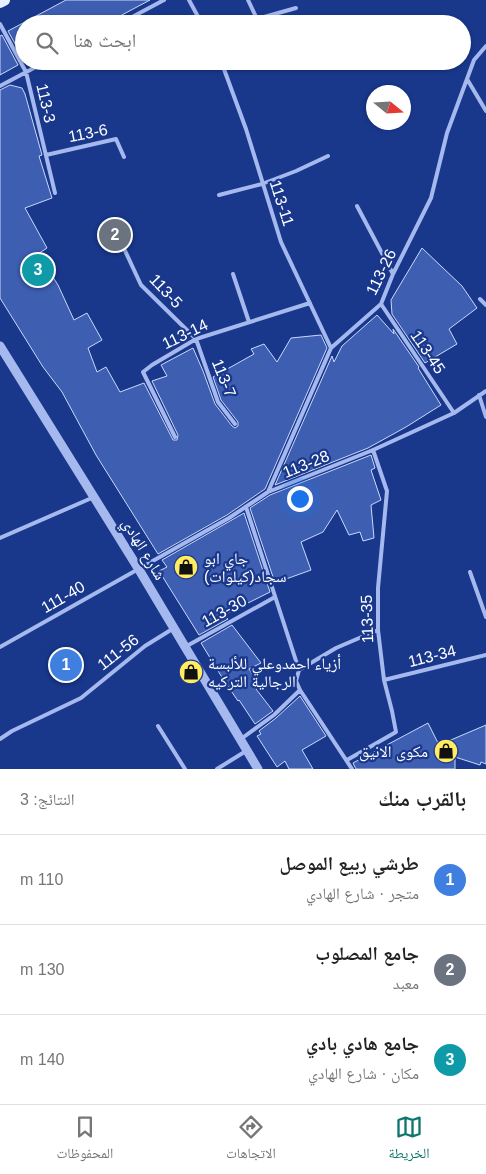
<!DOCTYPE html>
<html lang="ar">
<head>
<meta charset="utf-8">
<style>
  :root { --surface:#fff; --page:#f6f6f6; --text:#222; --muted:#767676; --line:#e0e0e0; --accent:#0f766e }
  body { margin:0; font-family:Arial,"Noto Naskh Arabic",sans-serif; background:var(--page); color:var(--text); direction:rtl }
  .compass { position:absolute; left:366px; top:85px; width:45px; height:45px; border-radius:50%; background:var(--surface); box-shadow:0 1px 4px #0004; rotate:108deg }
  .you { position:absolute; left:299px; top:498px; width:18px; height:18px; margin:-12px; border:4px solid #fff; border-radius:50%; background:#1a73e8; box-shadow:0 0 0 8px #1a73e833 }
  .badge { display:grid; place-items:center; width:32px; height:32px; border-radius:50%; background:var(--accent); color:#fff; font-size:16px; font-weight:700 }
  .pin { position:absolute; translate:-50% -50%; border:2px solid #fff; box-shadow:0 1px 5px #0006 }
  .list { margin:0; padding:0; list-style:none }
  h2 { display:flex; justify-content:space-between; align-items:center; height:65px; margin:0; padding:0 20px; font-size:21px }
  h2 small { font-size:16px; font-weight:400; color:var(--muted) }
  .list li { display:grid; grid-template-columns:32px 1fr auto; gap:15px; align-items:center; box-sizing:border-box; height:90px; padding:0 20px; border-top:1px solid var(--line) }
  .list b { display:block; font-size:19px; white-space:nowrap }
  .list p { margin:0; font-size:16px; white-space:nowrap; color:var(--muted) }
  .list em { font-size:16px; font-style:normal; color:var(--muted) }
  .icon { flex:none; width:28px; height:28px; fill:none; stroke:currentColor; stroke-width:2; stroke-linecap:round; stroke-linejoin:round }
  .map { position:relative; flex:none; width:486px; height:769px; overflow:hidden; direction:ltr }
  .search { position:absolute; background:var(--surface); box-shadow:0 1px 4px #0004; left:15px; right:15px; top:15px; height:55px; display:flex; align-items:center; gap:12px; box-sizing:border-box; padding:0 18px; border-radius:28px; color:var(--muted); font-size:19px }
  .sheet { height:335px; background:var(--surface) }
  nav { display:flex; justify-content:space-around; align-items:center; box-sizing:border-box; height:70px; border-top:1px solid var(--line); background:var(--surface); font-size:14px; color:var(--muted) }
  nav a { display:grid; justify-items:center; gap:2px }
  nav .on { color:var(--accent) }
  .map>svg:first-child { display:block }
  .building { fill:#3e5eb2; stroke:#cad8fa }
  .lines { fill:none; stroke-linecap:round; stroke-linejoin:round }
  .service { stroke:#a5b9ee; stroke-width:4 }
  .tertiary { stroke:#a5b9ee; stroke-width:9 }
  .primary { stroke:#ebf0ff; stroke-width:12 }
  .labels { text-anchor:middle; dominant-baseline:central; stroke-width:4.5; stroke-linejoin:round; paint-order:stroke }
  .street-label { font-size:16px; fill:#fff; stroke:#19388c }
  .poi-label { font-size:16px; fill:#fff; stroke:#19388c; text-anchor:start }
</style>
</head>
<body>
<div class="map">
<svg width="486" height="769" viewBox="0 0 486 769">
  <rect width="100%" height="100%" fill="#19388c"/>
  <path class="building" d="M66,0H150L105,24H24V60L8,31Z
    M2,35L18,65L0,75V36Z
    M10,85L22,88L25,94L42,155L39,156L52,198L25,208L47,248L38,254L58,285L74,320L87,313L102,340L88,348L97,372L106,367L120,392L144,383L173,440H177L178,435L152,381L167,376L161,365L193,348L203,371L215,404L232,426L235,428L238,426V422L221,400L213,377L254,354L251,349L264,344L277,362L291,338L321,335L327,348L265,489L227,515L158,554L96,455L62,392L43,367L0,298V90Z
    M422,248L462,286L477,308L449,329L457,344L425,363L392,314L391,300Z
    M377,315L394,334L393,329L419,367L418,368L441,405L406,427L368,448L275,485L332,356L334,362L342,346Z
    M371,455L375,468L371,470L381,500L371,505L374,538L363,541L360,532L349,535L337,510L323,532L301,542L311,570L275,583L250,508L270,495Z
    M244,513L270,592L224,615L228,619L199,635L159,571L167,567L162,560Z
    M232,625L261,663L249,669L260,686L256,689L273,711L255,724L239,700L238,701L223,679L201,643Z
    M300,696L326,736L302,750L313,769H289L285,761L277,767L257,736L261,734L259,731L276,718Z
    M428,723L439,745L486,725V764L481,762L480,765L455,757V769H356L353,763Z"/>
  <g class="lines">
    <path class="service" d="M189,0L202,24
      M248,0L257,19L296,8
      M0,24L26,72L55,193
      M119,24L164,0
      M221,61L246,129L281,242L331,348
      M467,79L486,111
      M0,86L47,61
      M46,155L116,139L124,157
      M219,195L262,184L296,171L328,156
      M357,206L393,274
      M114,227L141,285L196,339L218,402L235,424
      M233,274L249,322
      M480,299L486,305
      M381,304L454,413
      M479,395L486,417
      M175,437L143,372L152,365L196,339L310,303
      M268,492L331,348L381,304L393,274L431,198L447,133L474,60L486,46
      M246,507L299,670
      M0,538L94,497
      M470,572L486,617
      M0,647L229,518L268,492L373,450L454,413L486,391
      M185,647L275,597
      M384,680L486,655
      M300,690L352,769
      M158,726L185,769
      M0,739L12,731L81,698L145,646L174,628
      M241,739L274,715L300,690L296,681L299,670L336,648L378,630
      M347,760L396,732L392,711L384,680L378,630V588L387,491L373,450
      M217,769L246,751"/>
    <path class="tertiary" d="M0,346L138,568L258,769"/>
    <path class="primary" d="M0,2L4,0"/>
  </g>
  <defs>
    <g id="shop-disc" transform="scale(1.25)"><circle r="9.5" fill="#ffec61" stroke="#19388c"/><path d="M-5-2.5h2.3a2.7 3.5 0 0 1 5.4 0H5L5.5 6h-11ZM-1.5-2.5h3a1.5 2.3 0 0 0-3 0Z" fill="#111"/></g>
  </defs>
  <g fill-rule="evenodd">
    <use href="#shop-disc" x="186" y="567"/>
    <use href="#shop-disc" x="191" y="672"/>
    <use href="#shop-disc" x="446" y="751"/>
  </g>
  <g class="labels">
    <g class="street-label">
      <text transform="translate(46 103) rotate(77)">113-3</text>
      <text transform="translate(88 133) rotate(-11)">113-6</text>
      <text transform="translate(282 203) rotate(72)">113-11</text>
      <text transform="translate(381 272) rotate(-64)">113-26</text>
      <text transform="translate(166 291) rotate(47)">113-5</text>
      <text transform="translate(185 334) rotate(-26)">113-14</text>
      <text transform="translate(428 352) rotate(56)">113-45</text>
      <text transform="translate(224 378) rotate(68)">113-7</text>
      <text transform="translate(306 464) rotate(-22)">113-28</text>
      <text transform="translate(144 549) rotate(59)">شارع الهادي</text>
      <text transform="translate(63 597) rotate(-30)">111-40</text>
      <text transform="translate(224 611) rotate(-29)">113-30</text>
      <text transform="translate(367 619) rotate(-92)">113-35</text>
      <text transform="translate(118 652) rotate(-38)">111-56</text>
      <text transform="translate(432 656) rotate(-14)">113-34</text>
    </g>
    <g class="poi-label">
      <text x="204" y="558">جاي ابو<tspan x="204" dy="18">سجاد(كيلوات)</tspan></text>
      <text x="208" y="663">أزياء احمدوعلي للألبسة<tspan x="208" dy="18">الرجالية التركيه</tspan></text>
      <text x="428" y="751" text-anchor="end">مكوى الانيق</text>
    </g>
  </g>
</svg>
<svg class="compass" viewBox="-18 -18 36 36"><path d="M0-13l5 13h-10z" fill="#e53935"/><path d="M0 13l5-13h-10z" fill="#767676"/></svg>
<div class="you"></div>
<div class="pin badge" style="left:66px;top:665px;background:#3f7fe0">1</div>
<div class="pin badge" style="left:115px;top:235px;background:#6b7280">2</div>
<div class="pin badge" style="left:38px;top:270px;background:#0f9aa8">3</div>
<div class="search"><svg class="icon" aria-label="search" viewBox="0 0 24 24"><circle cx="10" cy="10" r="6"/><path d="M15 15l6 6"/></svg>ابحث هنا</div>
</div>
<section class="sheet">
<h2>بالقرب منك<small>النتائج: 3</small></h2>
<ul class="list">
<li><span class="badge" style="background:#3f7fe0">1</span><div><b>طرشي ربيع الموصل</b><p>متجر · شارع الهادي</p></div><em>110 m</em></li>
<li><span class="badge" style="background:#6b7280">2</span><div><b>جامع المصلوب</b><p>معبد</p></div><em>130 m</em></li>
<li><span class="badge" style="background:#0f9aa8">3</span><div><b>جامع هادي بادي</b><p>مكان · شارع الهادي</p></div><em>140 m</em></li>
</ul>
</section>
<nav>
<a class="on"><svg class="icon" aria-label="map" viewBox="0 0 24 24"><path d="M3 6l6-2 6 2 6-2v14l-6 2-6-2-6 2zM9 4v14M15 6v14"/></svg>الخريطة</a>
<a><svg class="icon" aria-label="directions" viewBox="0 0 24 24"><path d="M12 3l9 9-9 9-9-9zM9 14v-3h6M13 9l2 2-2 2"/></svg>الاتجاهات</a>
<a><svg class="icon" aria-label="saved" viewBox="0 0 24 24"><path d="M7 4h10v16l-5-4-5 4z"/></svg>المحفوظات</a>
</nav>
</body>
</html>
